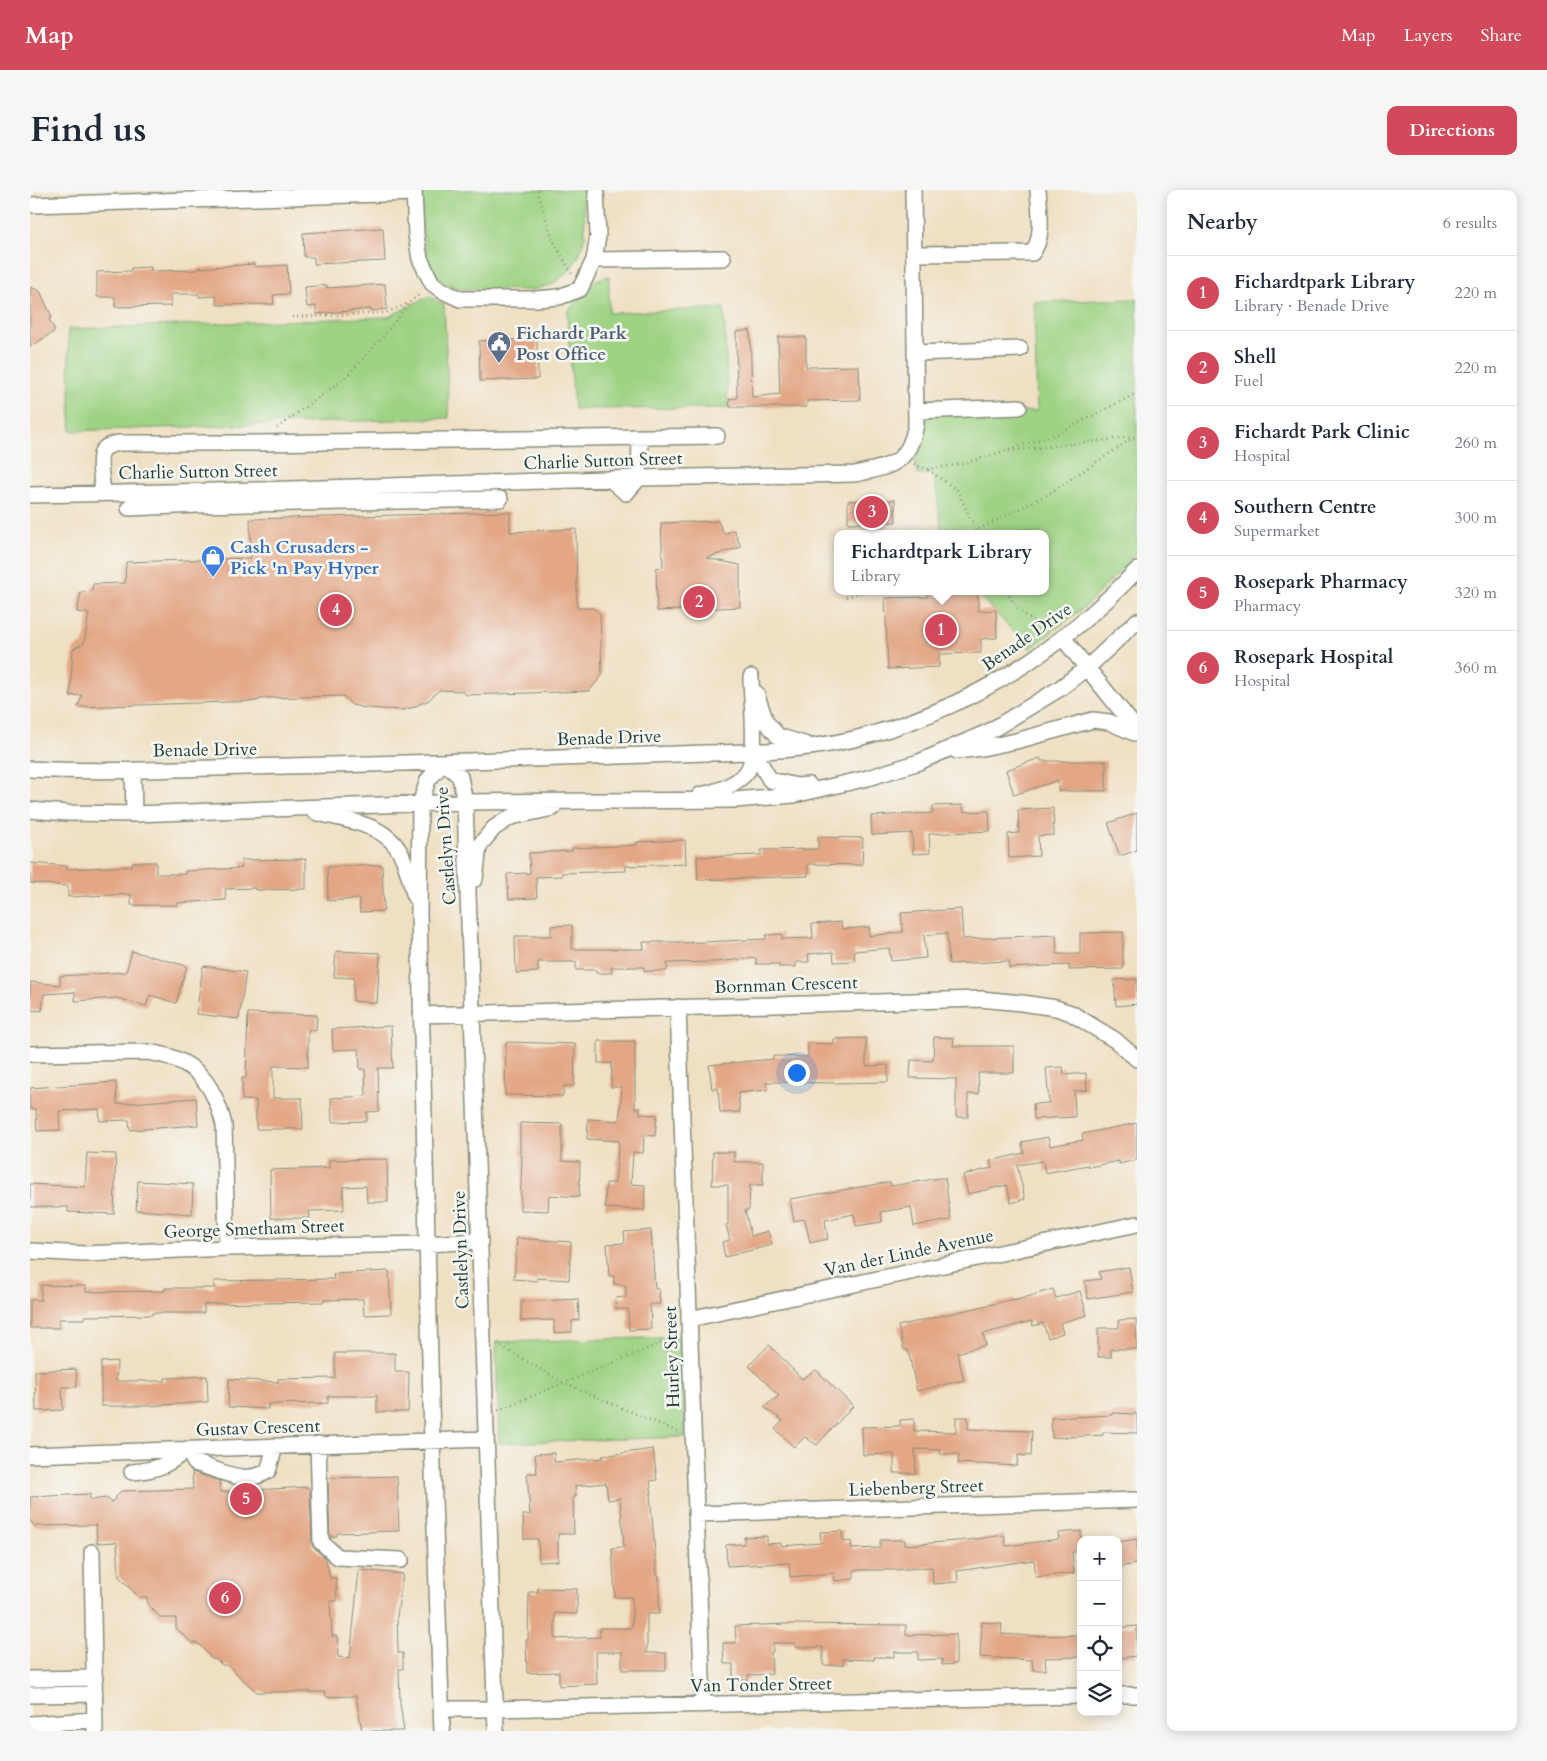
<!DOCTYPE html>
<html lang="en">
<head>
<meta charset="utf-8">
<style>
  :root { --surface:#fff; --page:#f6f6f7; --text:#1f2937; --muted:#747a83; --line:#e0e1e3; --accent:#d1495b }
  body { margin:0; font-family:Cardo,serif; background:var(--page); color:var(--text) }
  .controls { position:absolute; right:15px; bottom:15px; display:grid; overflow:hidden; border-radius:10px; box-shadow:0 2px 12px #0003 }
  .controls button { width:45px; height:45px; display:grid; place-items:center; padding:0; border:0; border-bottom:1px solid var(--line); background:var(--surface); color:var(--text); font:25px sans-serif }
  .you { position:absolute; left:766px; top:882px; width:18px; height:18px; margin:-12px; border:4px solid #fff; border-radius:50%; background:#1a73e8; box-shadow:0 0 0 8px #1a73e833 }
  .badge { display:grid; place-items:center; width:32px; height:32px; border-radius:50%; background:var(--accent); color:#fff; font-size:16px; font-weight:700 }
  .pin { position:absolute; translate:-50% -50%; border:2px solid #fff; box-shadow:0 1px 5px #0006 }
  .popup { position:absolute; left:804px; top:340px; width:215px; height:65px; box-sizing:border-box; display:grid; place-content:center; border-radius:10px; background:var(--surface); filter:drop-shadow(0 1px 4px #0005); font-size:16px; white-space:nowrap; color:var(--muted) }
  .popup b { font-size:19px; color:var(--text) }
  .popup::after { content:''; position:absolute; left:50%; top:100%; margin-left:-10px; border:10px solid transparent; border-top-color:var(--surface) }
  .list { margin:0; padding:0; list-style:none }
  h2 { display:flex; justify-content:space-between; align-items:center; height:65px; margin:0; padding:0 20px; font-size:21px }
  h2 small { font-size:16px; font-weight:400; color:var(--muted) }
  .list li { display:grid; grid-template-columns:32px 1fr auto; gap:15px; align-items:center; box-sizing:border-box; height:75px; padding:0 20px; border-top:1px solid var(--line) }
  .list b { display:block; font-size:19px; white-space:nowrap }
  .list p { margin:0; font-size:16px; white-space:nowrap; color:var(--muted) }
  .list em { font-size:16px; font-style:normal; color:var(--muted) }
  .icon { flex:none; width:28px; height:28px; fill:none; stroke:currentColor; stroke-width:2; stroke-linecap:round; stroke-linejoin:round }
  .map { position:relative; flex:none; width:1107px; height:1541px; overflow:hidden; border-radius:10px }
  header { display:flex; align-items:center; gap:30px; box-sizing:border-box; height:70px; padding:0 25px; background:var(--accent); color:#fff }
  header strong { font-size:24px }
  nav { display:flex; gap:28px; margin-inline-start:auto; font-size:18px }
  .intro { display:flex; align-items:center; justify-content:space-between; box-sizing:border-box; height:120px; padding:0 30px }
  h1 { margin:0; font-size:35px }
  .button { padding:12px 22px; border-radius:10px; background:var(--accent); color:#fff; font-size:18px; font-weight:700 }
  main { display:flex; gap:30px; padding:0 30px }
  aside { flex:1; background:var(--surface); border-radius:10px; box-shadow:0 2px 12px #0003 }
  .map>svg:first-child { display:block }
  .green { fill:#9fd384; stroke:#5f885c }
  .building { fill:#e3a786 }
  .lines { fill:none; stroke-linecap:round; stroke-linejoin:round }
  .minor-casing { stroke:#888e7c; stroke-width:18 }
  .path { stroke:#888e7c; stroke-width:2.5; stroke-dasharray:1 4; stroke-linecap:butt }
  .minor { stroke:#fff; stroke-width:15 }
  .labels { text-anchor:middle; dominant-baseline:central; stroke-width:5; stroke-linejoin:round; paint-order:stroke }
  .service-label { font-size:18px; font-weight:bold; fill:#4e5e75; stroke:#f6f6f2; text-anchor:start }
  .street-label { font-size:18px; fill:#1f3d34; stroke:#f6f6f2 }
  .shop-label { font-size:18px; font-weight:bold; fill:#366cbe; stroke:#f6f6f2; text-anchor:start }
</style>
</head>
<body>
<header>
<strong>Map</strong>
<nav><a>Map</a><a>Layers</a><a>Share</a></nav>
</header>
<div class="intro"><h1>Find us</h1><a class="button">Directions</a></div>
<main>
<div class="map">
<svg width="1107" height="1541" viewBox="0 0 1107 1541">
  <rect width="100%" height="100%" fill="#f6f6f2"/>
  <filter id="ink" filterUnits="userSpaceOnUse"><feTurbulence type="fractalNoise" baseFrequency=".02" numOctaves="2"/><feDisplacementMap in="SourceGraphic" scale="10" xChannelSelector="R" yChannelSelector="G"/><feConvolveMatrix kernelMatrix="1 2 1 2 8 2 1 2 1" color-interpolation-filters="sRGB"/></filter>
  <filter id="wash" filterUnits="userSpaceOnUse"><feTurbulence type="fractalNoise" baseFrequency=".0096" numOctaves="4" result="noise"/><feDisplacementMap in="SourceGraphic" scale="20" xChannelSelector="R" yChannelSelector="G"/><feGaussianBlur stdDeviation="1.12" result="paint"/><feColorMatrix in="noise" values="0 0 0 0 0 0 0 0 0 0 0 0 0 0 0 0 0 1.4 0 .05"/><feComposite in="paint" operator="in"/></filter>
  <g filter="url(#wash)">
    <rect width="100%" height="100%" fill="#f0e0c3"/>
    <path class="green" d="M391,0H553L555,47L548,68L538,82L523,94L503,100L431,99L413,93L403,81L397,67L393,43Z
      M579,86V123L694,118L698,218L544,219L537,122L566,90Z
      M399,106L414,115L419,228L41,241L38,139L358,127Z
      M1107,109V363L1057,415L1000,459L945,401H1015V344H912L904,284L888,285L882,255L892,224L1007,221L1004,112Z
      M652,1147L655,1247L469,1253L466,1152Z"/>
    <g id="blocks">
      <path class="building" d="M353,38L355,71L284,74V67H274L273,43Z
        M225,74V77L257,75L259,104L243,105L244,114L187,115L186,106L169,107V104H141V116L85,117V107H67V82L101,81V78L121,77V81L168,80L167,78Z
        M355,94L357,119L341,121V119L286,124V116L277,117L275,97L297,95V98Z
        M0,97L10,101L22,127L19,129L25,141L0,157Z
        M720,140L722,207L750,204L748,147H776V177L829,176L830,210L777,211V217H700L699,209L707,208L706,142Z
        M507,149L508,189L450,191L449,151Z
        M865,310L866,332L818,333V311Z
        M480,322V342L546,339L547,418H563L570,424L572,485L559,501L437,505L431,501L409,500L399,510L384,517L372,520L336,518L322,515L313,506L233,508L226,511L48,517L52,505L40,506L43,459L54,453L59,424L47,422L51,402L62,401L63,394L95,393L96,372L221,368L220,329Z
        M688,331L694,344L704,340L711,357L676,368L710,375V417L627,421L626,378L633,377L631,333Z
        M897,401H948V421L966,420L967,448L951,449V463L909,464V477L858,479L855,408L898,407Z
        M1010,568L1011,571H1076V601H1028V590L984,605L976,580Z
        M932,615L934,622L959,621L960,641L899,644L900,663L883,664L882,643L842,645L841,626L903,623V616Z
        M1023,618L1024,645L1008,646L1009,666L979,668L978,644L989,643L988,620Z
        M1107,623V660L1090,666L1078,633Z
        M788,647L833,648L832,675L778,674V686L668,690L667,667L731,665V660L788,659Z
        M655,650L656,674L596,676V681L532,683V686L506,687L507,708L479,709L477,684L500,683L499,663L542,661V658L607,655V652Z
        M276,669V699L225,700V698L195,699L196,710L147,713V715H101V704L38,707V696L0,693V673L37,676V679L101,676L102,672H126V684H155V681L212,678L211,670Z
        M352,675L354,721L330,722L329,709L298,711L297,677Z
        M931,719L933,749L1026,745L1027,764H1050V743L1093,742V779L1039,780V775L979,778V771L919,774L917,743L894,745L896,768L861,771L859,758L824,761L825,771L804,772L803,762L778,764L779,772H766V777H749V774H726V768L685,772L637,773V781H614V777H581L582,783H566V780H546V772H508V782L486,783L485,746H521V736L542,735V759H614L613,752H653V753L736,749V745L752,744V749L783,748L782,734L811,732L812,739L839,737V746L873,742L871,723Z
        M102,761L157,776L146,813L120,805L116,816L87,808L45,811V802L14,804L12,821L0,820V792L30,795V786L96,782Z
        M306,761L350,763L347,813L323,811L324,788L304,787Z
        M173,776L216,782L209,829L166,824Z
        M1107,789V814L1086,816L1084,790Z
        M218,823L287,825L286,841L278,840V877L243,876V908H272L273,939H226V910H212V888H216Z
        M361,836L363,878H348L349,921L337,922V931L302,932L301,908L336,906L335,879H330L329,859L303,860L302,839Z
        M904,847L924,848L923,856H984V883H948L949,904H938V927H926V889L880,888L881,870L903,871Z
        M836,848V876L858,875V892L807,893L736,892L737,900L708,903L710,922L690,923L688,898L682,899L679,875L743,869V866L778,867V853L804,854V849Z
        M568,851H605V918H610V924L627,925L625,946L614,945L613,963L603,962L601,994L615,995L614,1020L575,1018L576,993H585L589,951L557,949L558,929L589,931L592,897H581L582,873H568Z
        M476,852L545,854L544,896H534L533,906L475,905Z
        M1033,877L1034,885L1056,883L1057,900L1044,901L1045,927L1004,929L1003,914L1019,913L1016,878Z
        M86,892L87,914L166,908L168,935L100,940L99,930L70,931L69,919L29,921L30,940L7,941L6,919H0V898Z
        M490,933L532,934V971L550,972L549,1007L519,1005L518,1021L490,1020L492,966H490Z
        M1107,933V970L1089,974V971L1059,977L1058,975L1015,983L1013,971L987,975L995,1009L981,1013L977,995L938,1004L933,985L962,978L960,971L994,963L992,952L1018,947L1020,956L1053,950L1052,944Z
        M683,962H704V972H733V995H720L719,1020H715L721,1046L738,1041L742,1055L695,1067L692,1052L700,1050L696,1035L698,1034V995H682Z
        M57,963L86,964L84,1024L38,1022V1017H0V994L55,997Z
        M357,969L358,1012H337L336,996L313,997L314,1020L279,1021L280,1028H241L240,980L299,978V970Z
        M910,988H915L921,1030L884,1036L881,1017L851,1022L852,1032L826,1036L824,1024L795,1030L798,1049L780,1053L775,1029L764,1031L760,1009L860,992L861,996Z
        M108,991L163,994L162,1024L106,1020Z
        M621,1040L625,1099H629L630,1114H620L621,1139L599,1140L598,1119H586L585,1108L596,1107V1095L584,1094V1086H579L577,1054L595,1053L594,1042Z
        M487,1048L541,1052L539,1090L507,1088V1091L484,1089Z
        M1099,1077L1103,1102L1058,1109L1055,1091L1071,1089L1069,1082Z
        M359,1081L361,1124L334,1125L333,1109L294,1110V1112L174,1114V1123H122V1125L55,1126V1129H29V1138H0V1110H11V1095L56,1096V1102L135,1101V1098H184V1091L304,1089L303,1084Z
        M1023,1099L1026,1108L1050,1101L1057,1125L1030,1133L1033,1143L1018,1148L1013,1133L1003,1136L1002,1131L953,1144L956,1155L927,1163L934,1190L887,1201L878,1160H874L868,1136L984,1109V1111Z
        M548,1109L549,1130L542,1131V1142L524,1143V1130L491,1131V1112Z
        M1106,1129L1107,1159H1081V1167H1068V1138H1089V1130Z
        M739,1155L772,1189L786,1180L823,1216L787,1255L775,1247L764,1257L745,1239L753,1231L734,1217L749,1206L719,1176Z
        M305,1163H365V1182H379L378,1222H347V1206H298V1213L238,1214V1219L198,1217L199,1189L248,1192V1189L305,1188Z
        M87,1171L86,1191H135V1188L177,1186L178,1212L116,1216H71V1172Z
        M46,1179L47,1197H32L33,1220L6,1221L5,1181Z
        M1082,1223L1107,1224V1243L1073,1242V1245L1022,1248L1021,1228L1082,1225Z
        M926,1227H938V1239L1002,1241L1001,1266L988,1265L987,1276L949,1274L928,1273L929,1264H910L911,1260L885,1259L886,1283H864V1264L833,1265L832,1237L870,1236V1230L884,1229V1241L926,1242Z
        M623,1259L627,1290L620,1291L622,1304H620L627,1385H629V1424H617V1463H636V1480H592V1462H566L567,1494L529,1496V1482L497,1483L496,1450H498L499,1402H508V1398L547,1399V1424L525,1423V1449L570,1447V1438H602V1407H585L582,1358L594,1357L590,1308L578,1310L576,1293L545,1296L546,1307H543L544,1344H528V1371L509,1372L508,1349H494L493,1325H500L497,1283H507L505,1264L524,1263V1272L573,1268L572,1266Z
        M162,1282L190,1291V1302L277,1297L280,1301L282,1356L296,1369L300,1388H306L307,1411H300L302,1446H307L308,1467L320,1468L329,1380L373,1384L367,1426L368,1463H373V1479H369L370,1513L374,1541H332L326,1506L296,1507L295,1502H227L197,1475H192L186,1469H182L168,1453H162L146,1438V1428H131L118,1415L117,1407H109L89,1387L87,1352L67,1353L66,1335L5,1336L0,1331V1307L60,1304V1310L76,1308L82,1312L91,1301L163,1299Z
        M367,1286L369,1341L307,1343V1346L300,1347L298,1288Z
        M812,1341L813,1352L821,1351L822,1359L850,1358V1350H875V1355L939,1350L974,1345L976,1356L1029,1349L1028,1343L1051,1341V1362H1042L1044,1383L1006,1387L1004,1370L927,1381L928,1392L903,1394L902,1377L865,1380H824V1389L805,1391L804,1383L760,1387L759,1373L697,1376L696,1355L714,1354V1347L737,1346V1354L751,1353V1356L791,1353L790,1342Z
        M1107,1349V1374L1088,1377V1352Z
        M952,1432L972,1434L971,1444L1000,1446L1051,1445V1467L1015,1468L1016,1480H1003L1002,1470L950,1467Z
        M757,1434L876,1435V1445L926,1444V1474L912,1475V1469L888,1470V1462H864V1467H844V1470L813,1469V1475H793V1457H765V1453H743V1462H741L742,1484L718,1485V1490H703V1474H694L693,1453H706L705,1436Z
        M1107,1436L1106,1466L1088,1468V1438Z"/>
    </g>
  </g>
  <g filter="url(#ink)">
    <use href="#blocks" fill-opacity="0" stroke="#888e7c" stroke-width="1"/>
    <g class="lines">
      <g class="minor-casing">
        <path id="minor" d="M384,0L386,45L390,69L402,93L411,100L430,109H506L529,107L550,99L564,70L568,46L566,0
          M0,15L384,3
          M884,64L1002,63C1015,47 1009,19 1008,0
          M564,70L693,68
          M887,163L990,159
          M887,221L989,217
          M581,290L596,303L609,288L610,247
          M73,302C72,292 67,265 74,259C78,255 84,254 89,253H227L687,246
          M0,305L229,300L609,288L825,284C862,276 879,274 886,234L883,0
          M99,318L169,315L470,309
          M1033,448L1107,540
          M726,503L736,532L748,546L777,555
          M927,561L952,558L986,551L1063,530L1079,532L1107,544
          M724,562L740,590L767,596L779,595
          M414,572L430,587L435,612L466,1541
          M0,579C72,583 144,579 216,577C321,575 425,572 530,568C579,566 627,565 676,563C732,562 789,560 843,544C947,514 1033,458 1107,380
          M103,580L104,624
          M670,605C686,602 704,596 716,583C729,568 721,509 721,487
          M0,620L37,623L104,624L435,612L705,610L764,605L838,588L889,572L960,541L1029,499L1058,477L1107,431
          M285,622C317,631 357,633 372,666C378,679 381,694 385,707
          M445,689L449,656L464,638L481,627L523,618
          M648,817L673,1515
          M391,825L950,809L992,813L1026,818L1041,823L1085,850L1107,869
          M0,864L117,862C163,868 183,890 194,935L197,1058
          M0,1061L54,1064L197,1058L397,1054L450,1051
          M659,1129L1107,1034
          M288,1254L291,1352L308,1367L371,1370
          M0,1265L456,1249
          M102,1282C127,1280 139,1275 157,1259L165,1273C190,1280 214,1296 238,1281L243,1264V1256
          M666,1324L1107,1310
          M62,1362L65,1541
          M0,1489L65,1488
          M0,1505L65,1504
          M1088,1505H1107
          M411,1519H465L1051,1506
          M0,1534L65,1530
          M412,1541L402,1251L389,723L390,614L398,590L414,572"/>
      </g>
      <path class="path" d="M507,0L523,50L542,84
        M262,127L355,123L379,113L391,103
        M247,238L315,188L351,149L379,113
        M979,261L1103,247
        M884,274L897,279L927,300L948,344
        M897,279L933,274L1027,244L1107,203
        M940,344L1020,303L1106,246
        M977,401C986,420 1000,430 1018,440
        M816,407L836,401
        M467,1154L534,1193L648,1242
        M468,1220L646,1147"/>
      <use href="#minor" class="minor"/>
    </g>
  </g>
  <defs>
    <g id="civic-pin" transform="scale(1.25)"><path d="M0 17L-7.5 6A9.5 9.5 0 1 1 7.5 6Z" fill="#5c6f8a" stroke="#f6f6f2"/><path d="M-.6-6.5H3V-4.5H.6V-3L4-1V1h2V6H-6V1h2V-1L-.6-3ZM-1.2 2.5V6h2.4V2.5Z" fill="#fff"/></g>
    <g id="shop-pin" transform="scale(1.25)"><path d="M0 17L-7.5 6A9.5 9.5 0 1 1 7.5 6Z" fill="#3f7fe0" stroke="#f6f6f2"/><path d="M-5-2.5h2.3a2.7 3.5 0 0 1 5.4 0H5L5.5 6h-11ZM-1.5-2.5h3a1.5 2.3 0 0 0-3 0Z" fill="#fff"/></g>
  </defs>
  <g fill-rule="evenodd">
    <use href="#civic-pin" x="469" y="153"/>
    <use href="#shop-pin" x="183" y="367"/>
  </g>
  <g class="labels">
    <g class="service-label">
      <text x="486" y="143">Fichardt Park<tspan x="486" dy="21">Post Office</tspan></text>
    </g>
    <g class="street-label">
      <text transform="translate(573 271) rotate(-2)">Charlie Sutton Street</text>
      <text transform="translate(168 282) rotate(-1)">Charlie Sutton Street</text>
      <text transform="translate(997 447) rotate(-35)">Benade Drive</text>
      <text transform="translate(579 548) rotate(-2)">Benade Drive</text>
      <text transform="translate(175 560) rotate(-1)">Benade Drive</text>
      <text transform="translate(416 656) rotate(-94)">Castlelyn Drive</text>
      <text transform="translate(756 795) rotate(-2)">Bornman Crescent</text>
      <text transform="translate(224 1039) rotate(-2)">George Smetham Street</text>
      <text transform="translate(431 1060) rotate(-92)">Castlelyn Drive</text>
      <text transform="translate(879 1063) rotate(-12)">Van der Linde Avenue</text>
      <text transform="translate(642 1167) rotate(-92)">Hurley Street</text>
      <text transform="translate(228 1238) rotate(-2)">Gustav Crescent</text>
      <text transform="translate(886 1298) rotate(-2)">Liebenberg Street</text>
      <text transform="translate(731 1495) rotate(-1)">Van Tonder Street</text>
    </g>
    <g class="shop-label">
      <text x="200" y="357">Cash Crusaders -<tspan x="200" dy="21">Pick 'n Pay Hyper</tspan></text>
    </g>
  </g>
</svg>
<div class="controls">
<button>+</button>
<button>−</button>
<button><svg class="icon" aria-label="locate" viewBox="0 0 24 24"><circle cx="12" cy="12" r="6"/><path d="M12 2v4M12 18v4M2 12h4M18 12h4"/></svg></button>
<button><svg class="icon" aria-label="layers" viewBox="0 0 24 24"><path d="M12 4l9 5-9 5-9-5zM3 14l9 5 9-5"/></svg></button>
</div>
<div class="you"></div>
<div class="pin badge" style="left:911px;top:440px">1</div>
<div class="popup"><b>Fichardtpark Library</b>Library</div>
<div class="pin badge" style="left:669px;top:412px">2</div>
<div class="pin badge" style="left:842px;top:322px">3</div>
<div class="pin badge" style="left:306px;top:420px">4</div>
<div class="pin badge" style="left:216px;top:1309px">5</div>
<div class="pin badge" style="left:195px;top:1408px">6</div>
</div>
<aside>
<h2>Nearby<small>6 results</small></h2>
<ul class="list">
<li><span class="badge">1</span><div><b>Fichardtpark Library</b><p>Library · Benade Drive</p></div><em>220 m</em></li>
<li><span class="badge">2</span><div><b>Shell</b><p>Fuel</p></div><em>220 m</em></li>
<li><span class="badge">3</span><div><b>Fichardt Park Clinic</b><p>Hospital</p></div><em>260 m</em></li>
<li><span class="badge">4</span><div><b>Southern Centre</b><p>Supermarket</p></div><em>300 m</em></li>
<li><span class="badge">5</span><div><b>Rosepark Pharmacy</b><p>Pharmacy</p></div><em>320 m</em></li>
<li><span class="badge">6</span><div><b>Rosepark Hospital</b><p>Hospital</p></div><em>360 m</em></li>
</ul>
</aside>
</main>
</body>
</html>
